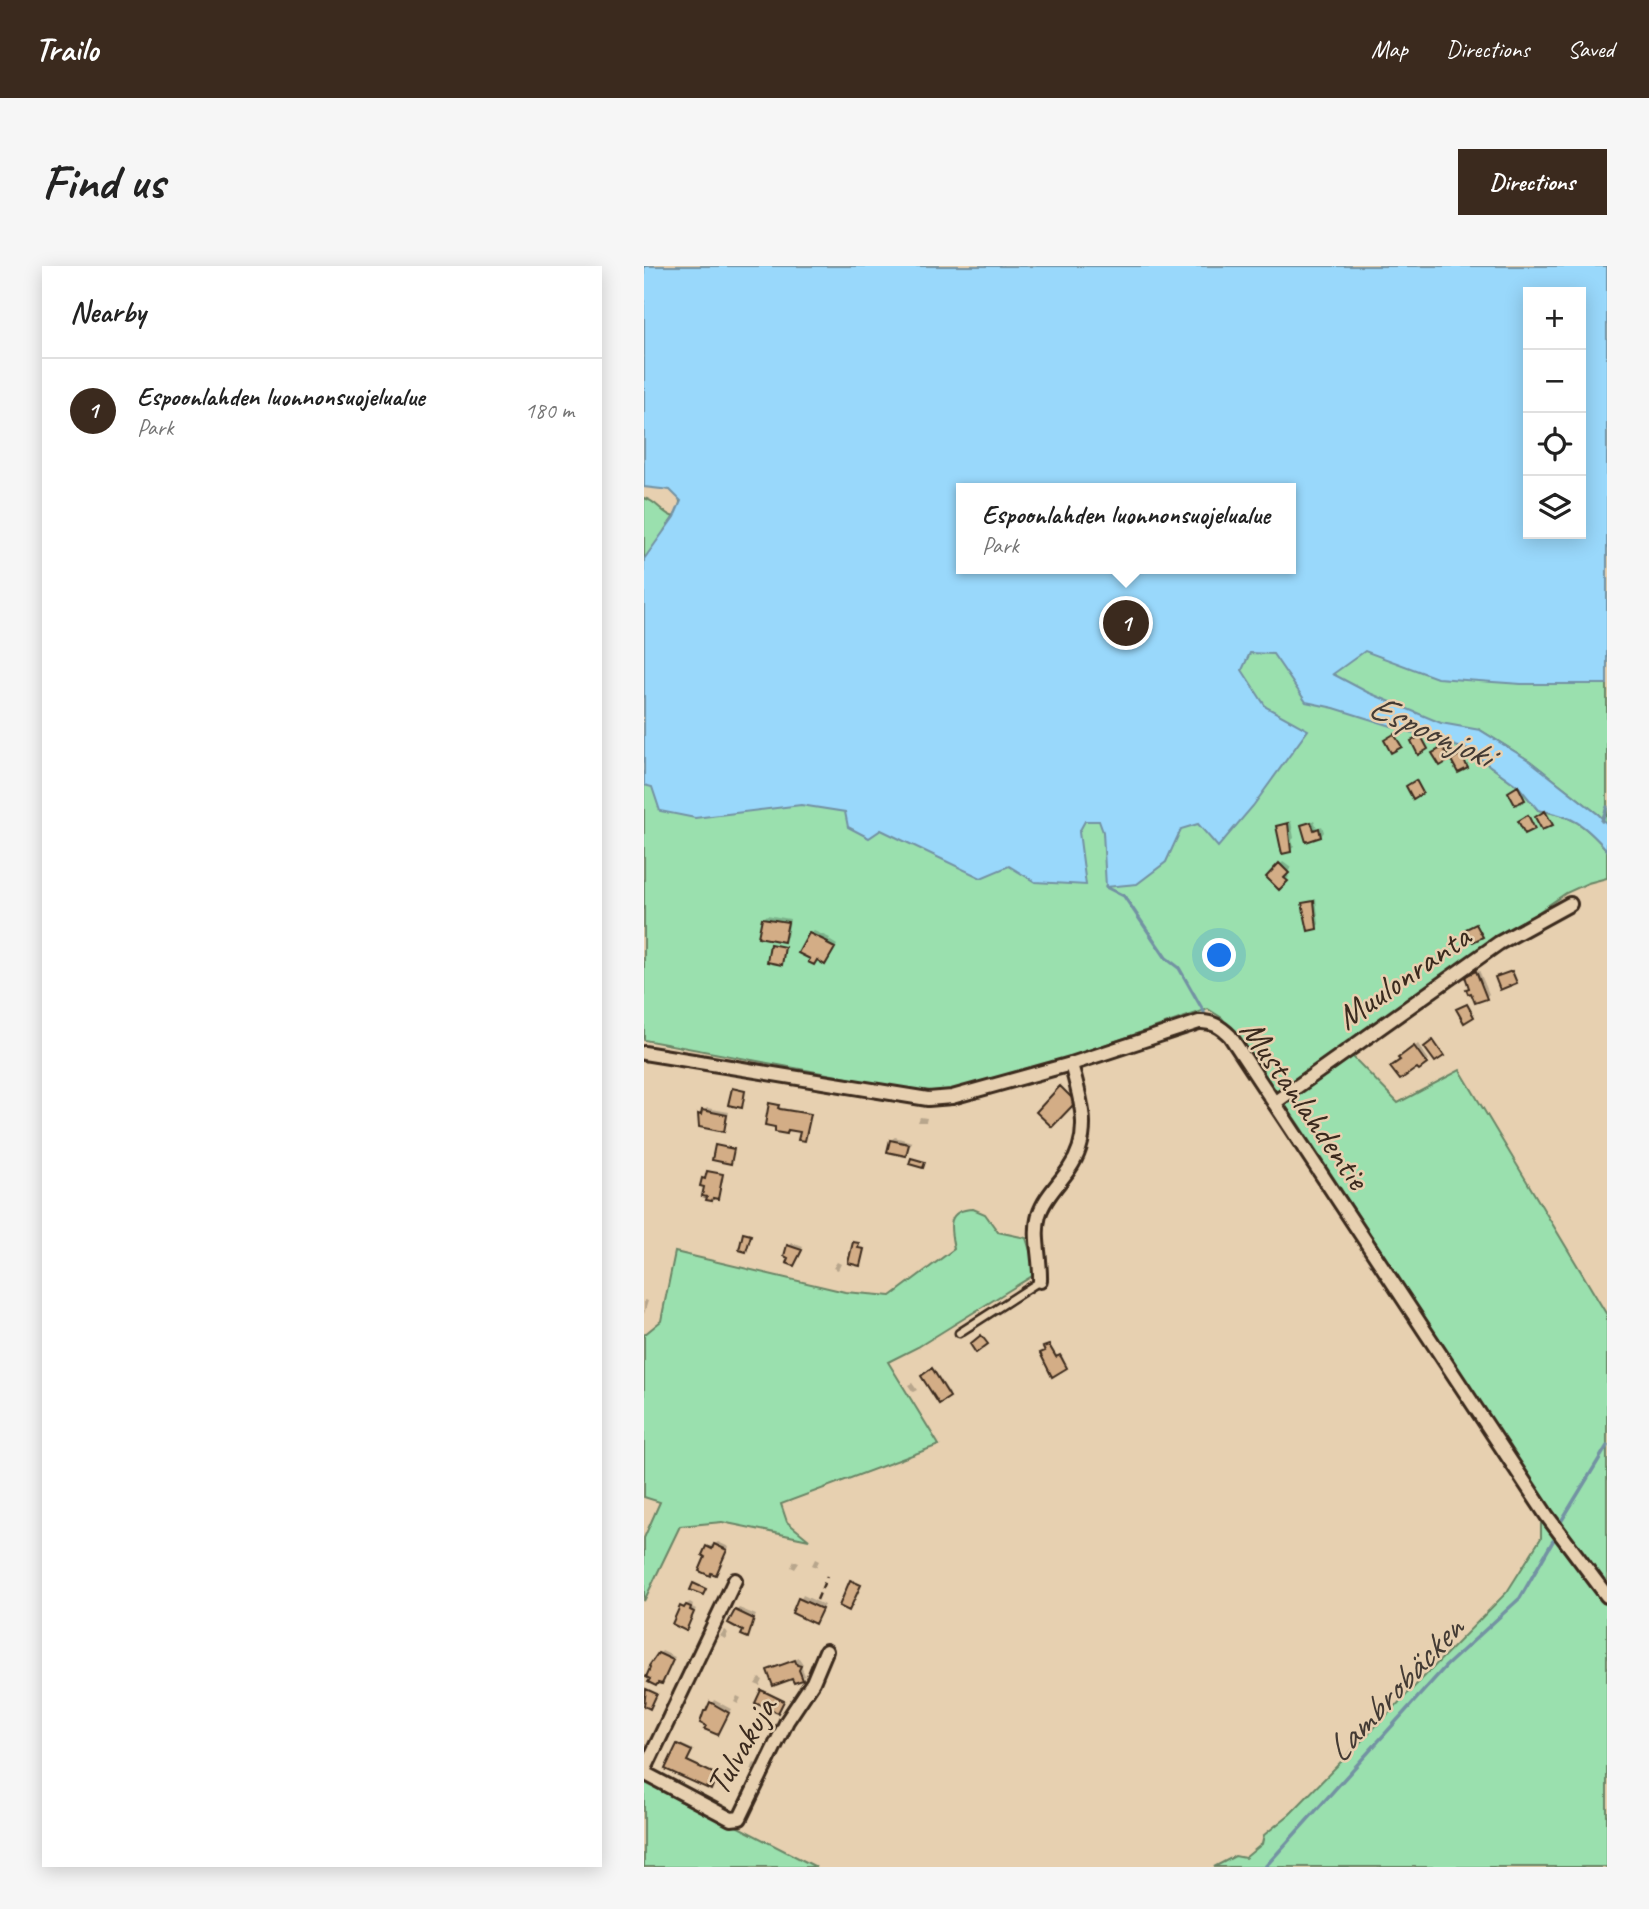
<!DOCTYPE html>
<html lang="en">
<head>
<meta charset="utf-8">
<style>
  :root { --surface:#fff; --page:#f6f6f6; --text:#222; --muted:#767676; --line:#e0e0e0; --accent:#3b2a1e }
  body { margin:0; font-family:Caveat,sans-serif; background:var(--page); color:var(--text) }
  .controls { position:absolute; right:21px; top:21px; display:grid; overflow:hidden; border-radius:0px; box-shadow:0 4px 18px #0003 }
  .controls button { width:63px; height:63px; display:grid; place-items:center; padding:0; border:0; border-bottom:2px solid var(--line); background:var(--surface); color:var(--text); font:35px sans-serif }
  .you { position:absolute; left:576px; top:690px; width:24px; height:24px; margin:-18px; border:5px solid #fff; border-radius:50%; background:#1a73e8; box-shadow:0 0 0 10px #1a73e833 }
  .badge { display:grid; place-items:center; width:46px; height:46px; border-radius:50%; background:var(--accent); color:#fff; font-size:23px; font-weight:700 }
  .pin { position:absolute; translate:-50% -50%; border:4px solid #fff; box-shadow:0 2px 7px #0006 }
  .popup { position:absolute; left:312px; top:217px; width:340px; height:91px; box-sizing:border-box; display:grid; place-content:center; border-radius:0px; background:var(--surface); filter:drop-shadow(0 2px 5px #0005); font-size:23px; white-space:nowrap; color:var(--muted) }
  .popup b { font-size:26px; color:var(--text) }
  .popup::after { content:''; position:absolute; left:50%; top:100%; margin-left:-14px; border:14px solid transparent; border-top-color:var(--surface) }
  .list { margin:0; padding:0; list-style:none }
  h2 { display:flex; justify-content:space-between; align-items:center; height:91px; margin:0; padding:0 28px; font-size:30px }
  h2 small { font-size:23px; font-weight:400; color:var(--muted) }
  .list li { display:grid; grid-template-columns:46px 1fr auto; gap:21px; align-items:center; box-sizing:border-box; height:105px; padding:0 28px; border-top:2px solid var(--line) }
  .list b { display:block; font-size:26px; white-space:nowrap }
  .list p { margin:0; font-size:23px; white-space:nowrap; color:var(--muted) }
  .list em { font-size:23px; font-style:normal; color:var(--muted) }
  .icon { flex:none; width:38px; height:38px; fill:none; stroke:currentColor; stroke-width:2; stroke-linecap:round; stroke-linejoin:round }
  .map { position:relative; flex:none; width:963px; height:1601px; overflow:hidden; border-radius:0px }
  header { display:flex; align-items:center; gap:42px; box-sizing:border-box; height:98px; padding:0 35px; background:var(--accent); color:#fff }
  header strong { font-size:33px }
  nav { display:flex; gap:38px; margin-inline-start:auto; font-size:24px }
  .intro { display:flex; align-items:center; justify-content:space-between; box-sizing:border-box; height:168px; padding:0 42px }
  h1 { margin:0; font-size:49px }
  .button { padding:18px 32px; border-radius:0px; background:var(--accent); color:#fff; font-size:24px; font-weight:700 }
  main { display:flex; gap:42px; padding:0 42px }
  aside { flex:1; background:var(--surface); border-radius:0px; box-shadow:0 4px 18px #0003 }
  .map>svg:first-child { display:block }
  .green { fill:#9ae0ae; stroke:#6a8566; stroke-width:2; fill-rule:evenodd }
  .water { fill:#99d8fb; stroke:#7392a3; stroke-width:2; fill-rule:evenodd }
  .shadow { fill:#0003 }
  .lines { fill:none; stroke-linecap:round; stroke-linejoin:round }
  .stream { stroke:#7392a3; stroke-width:3.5 }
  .building { fill:#d3ad86; stroke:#3b2a1e; stroke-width:2 }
  .service-casing { stroke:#3b2a1e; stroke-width:11 }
  .minor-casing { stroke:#3b2a1e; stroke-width:18 }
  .path { stroke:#3b2a1e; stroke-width:2.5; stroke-dasharray:7 5; stroke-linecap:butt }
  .service { stroke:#e7d0b0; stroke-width:6 }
  .minor { stroke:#e7d0b0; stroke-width:12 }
  .labels { text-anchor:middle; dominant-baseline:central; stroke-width:5; stroke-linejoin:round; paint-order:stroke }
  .street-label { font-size:35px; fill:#3b2a1e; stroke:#e7d0b0 }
  .water-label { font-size:37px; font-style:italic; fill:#443b34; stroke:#e7d0b0 }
</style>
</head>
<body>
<header>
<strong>Trailo</strong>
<nav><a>Map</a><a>Directions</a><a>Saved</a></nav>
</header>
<div class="intro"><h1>Find us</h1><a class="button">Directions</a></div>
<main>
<aside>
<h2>Nearby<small></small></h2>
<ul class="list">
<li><span class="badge">1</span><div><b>Espoonlahden luonnonsuojelualue</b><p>Park</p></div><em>180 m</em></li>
</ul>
</aside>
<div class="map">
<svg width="963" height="1601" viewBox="0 0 963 1601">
  <rect width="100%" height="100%" fill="#e7d0b0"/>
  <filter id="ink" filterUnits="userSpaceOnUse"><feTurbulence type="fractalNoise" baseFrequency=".0143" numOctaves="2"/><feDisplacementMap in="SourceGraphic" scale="14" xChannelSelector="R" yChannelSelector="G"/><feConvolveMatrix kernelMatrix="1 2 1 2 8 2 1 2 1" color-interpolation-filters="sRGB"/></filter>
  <g filter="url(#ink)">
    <path class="green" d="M0,0H963V558L955,549L886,495L836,464L846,500L875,521L894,544C929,550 939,557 963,584V612L944,617L922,627L702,779L710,792L754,837L816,804L963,1049V1601H570L591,1590L601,1592L618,1578L620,1569L646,1548L863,1326L897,1272V1253L908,1246L655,859L578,752L564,743L417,794L308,826H268L194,810L0,774V232C13,235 17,247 30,251L20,265L35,243L36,236ZM884,26H937V268H884ZM318,222H646V303H318Z
      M329,943L341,948L354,966L382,972L393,1007L274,1081L244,1096L295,1179L137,1238L143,1256L165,1274L78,1256L36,1260L0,1335V1272L16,1236L0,1231V1069L17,1055L31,986L201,1026L247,1030L310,983C306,962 301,944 329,943Z
      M5,1515L172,1601H0V1517Z"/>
    <path class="water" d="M0,0H963V418H877L793,412L721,385L689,408L723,426L797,457L836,464L886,495L955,549L963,558V584C939,557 929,550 894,544L875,521L824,484L690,442L662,436L629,388L606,387L598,404L622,441L664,464L609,540L574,581L554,558L537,563L522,596L493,618L462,621L459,566L455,555H441L435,566L442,619L391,616L365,600L337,612L237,564L225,572L204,561L201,546L157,539L51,552L16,545L8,521L0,519V293L30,251L37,235L26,224L0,221ZM884,26H937V268H884ZM318,222H646V303H318Z"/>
    <path class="shadow" d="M670,554L673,562L678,560L680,566L677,570L659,560Z
      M647,555L650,572L648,574L650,581L646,584L634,560Z
      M639,596L647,602L642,608L645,611L635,621L624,611Z
      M672,633L675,658L672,662L660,638Z
      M123,649L146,653L143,671L139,674L120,652Z
      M170,665L186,672L185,674L193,679L181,697L173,693L166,668Z
      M835,704L845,728L842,731L827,721L823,710Z
      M774,778L785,794L775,802L758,794L759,789Z
      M128,837L135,838V841L138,842L167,847L161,874L158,864Z
      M63,842L85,846L82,860L79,864L56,849Z
      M276,851L283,852L282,856H274Z
      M251,871L268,876L262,889L247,874Z
      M148,977L159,981L150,998L145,980Z
      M193,996L197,998L194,1004L189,1002Z
      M0,1034L4,1035L0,1048Z
      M406,1079L414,1091L418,1089L422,1099L408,1108L402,1082Z
      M290,1103L306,1128L295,1136L279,1110Z
      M268,1117L273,1124L269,1126L264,1119Z
      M74,1276L85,1281L71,1307L63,1290L64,1281Z
      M171,1293L175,1295L172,1301L168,1299Z
      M150,1295L155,1297L151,1303L147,1301Z
      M159,1329L180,1339L171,1356L150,1346Z
      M46,1336L49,1338L48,1341L52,1343L41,1363L38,1341Z
      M95,1342L112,1349L106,1363L108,1364L103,1370L92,1345Z
      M80,1364L84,1367L81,1373L76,1370Z
      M18,1385L31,1391L18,1416L15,1388Z
      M155,1392L159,1398L157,1400L161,1409L158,1412L125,1405Z
      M115,1412L119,1414L116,1420L111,1418Z
      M120,1424L140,1434L135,1444L119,1425Z
      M93,1430L97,1432L94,1438L90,1436Z
      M70,1434L87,1443L74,1467L65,1442Z
      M36,1478L48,1483L43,1494L73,1508L67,1521L24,1502Z
      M110,1497L115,1499L111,1505L107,1503Z"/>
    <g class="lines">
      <path class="stream" d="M958,555L963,541
        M462,621L480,630L522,692L535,702L560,746
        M918,1254L963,1180
        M621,1601L802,1400L876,1332L909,1275"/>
    </g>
    <path class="building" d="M750,468L758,481L747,487L740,474Z
      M777,470L784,483L774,489L767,475Z
      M799,481L806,494L796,500L788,487Z
      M817,488L824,502L814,507L807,494Z
      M772,514L779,527L769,533L762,520Z
      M874,520L881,534L871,539L864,526Z
      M901,545L909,559L898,564L891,551Z
      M884,549L891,563L881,568L874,555Z
      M667,556L670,564L675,562L677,571L662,576L657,559Z
      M644,557L647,586L638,588L632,560Z
      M635,597L645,607L640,612L644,615L635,624L622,611Z
      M670,635L673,663L664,665L658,637Z
      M118,652L144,656L140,676L114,671Z
      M832,658L839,671L829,676L822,663Z
      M165,667L184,676L183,678L191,682L181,699L173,694L170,699L164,696L166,693L154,687Z
      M126,678L141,681L138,699L123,696Z
      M832,705L843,733L831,737L827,727L824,728L822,723L825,722L821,710Z
      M868,705L873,717L856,724L851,711Z
      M823,738L830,751L820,757L812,743Z
      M789,774L800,790L791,796L780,781Z
      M770,780L783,798L775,804L773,802L756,814L746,801L756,794L754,792Z
      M416,820L432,836L408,861L392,846Z
      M88,822L101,825L98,842L84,839Z
      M125,837L135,839L134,842L136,843L167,848L161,875L154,874L156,866L144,864L143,868L131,866V861L121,859Z
      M58,844L83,849L80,866L55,861L54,848L57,849Z
      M246,874L265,878L262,890L243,886Z
      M71,879L90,883L87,898L68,894Z
      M267,892L281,896L279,902L265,898Z
      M63,905L79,908L74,933L69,932L68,935L62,934L63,931L58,930L60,921L56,920L58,912L61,913Z
      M99,967L107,969L102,986L95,984Z
      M209,976L215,977L214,982L220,983L216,1000L204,997Z
      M143,979L158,984L150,1000L142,997L144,992L140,990Z
      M337,1069L344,1078L332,1087L326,1078Z
      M405,1079L412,1091L416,1089L423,1102L408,1111L396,1087L401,1085L399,1081Z
      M288,1102L306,1131L295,1138L277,1110Z
      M70,1278L83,1284L72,1309L67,1307L66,1310L55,1305L61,1291L58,1289L62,1280L68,1283Z
      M206,1314L217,1319L205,1345L195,1340Z
      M49,1317L62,1323L59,1329L46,1324Z
      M154,1332L178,1343L171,1358L148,1347Z
      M42,1339L47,1341L46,1344L50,1346L42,1365L28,1358L36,1340L40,1342Z
      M91,1344L110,1353L104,1372L97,1369L99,1365L84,1357Z
      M14,1387L29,1394L18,1418L14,1417L12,1420L4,1416L6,1413L2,1411L6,1402L5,1400Z
      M151,1394L153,1399L157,1400L155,1404L159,1414L150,1417L148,1413L129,1420L123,1404Z
      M2,1423L13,1428L6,1443L0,1440Z
      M117,1424L140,1435L134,1447L111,1437Z
      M66,1436L85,1447L74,1469L60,1463L62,1460L56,1457L60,1445H62Z
      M33,1478L48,1485L43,1495L73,1509L67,1524L21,1503Z"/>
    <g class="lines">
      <g class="service-casing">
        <path id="service" d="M315,1067L396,1015"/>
      </g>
      <g class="minor-casing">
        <path id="minor" d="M0,787L284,833L308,831L427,798L555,756C568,755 577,761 586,770L903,1250L963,1330
          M630,837L855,677L926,638
          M396,1015C397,993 389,970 395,949C400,932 415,918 425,903C449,869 437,835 427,798
          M0,1505L91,1314
          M0,1507L87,1553L96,1552L143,1455L169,1416L182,1385"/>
      </g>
      <path class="path" d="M173,1334L183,1310"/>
      <use href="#service" class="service"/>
      <use href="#minor" class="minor"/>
    </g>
  </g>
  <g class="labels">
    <g class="street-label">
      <text transform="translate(759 711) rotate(-35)">Muulonranta</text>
      <text transform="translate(661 838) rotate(55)">Mustanlahdentie</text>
      <text transform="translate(97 1480) rotate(-60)">Tulvakuja</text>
    </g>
    <g class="water-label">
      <text transform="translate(787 464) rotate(24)">Espoonjoki</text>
      <text transform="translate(750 1423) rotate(-47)">Lambrobäcken</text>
    </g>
  </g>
</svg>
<div class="controls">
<button>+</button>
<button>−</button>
<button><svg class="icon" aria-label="locate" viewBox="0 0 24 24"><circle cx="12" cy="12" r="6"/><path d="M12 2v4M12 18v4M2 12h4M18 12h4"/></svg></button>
<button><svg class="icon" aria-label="layers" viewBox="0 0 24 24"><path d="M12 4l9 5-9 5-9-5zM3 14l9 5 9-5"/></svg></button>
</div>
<div class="you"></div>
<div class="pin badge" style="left:482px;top:357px">1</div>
<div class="popup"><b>Espoonlahden luonnonsuojelualue</b>Park</div>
</div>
</main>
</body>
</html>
